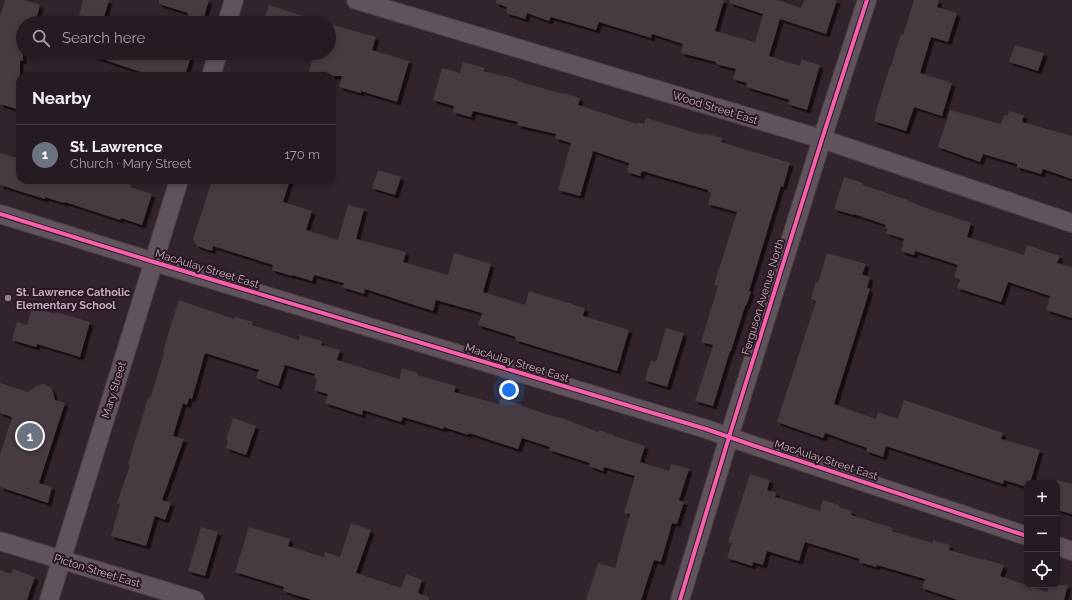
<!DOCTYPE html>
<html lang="en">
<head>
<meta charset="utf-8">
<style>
  :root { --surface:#251b22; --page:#31282f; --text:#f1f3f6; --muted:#a3a1a5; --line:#423940; --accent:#917c89 }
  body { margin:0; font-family:Raleway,sans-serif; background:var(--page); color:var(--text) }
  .controls { position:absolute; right:12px; bottom:12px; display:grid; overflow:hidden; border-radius:8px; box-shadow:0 2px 6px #0003 }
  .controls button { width:36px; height:36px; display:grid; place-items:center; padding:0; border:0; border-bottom:1px solid var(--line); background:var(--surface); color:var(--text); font:20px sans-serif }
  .you { position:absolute; left:509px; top:390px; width:14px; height:14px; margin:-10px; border:3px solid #fff; border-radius:50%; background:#1a73e8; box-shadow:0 0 0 6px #1a73e833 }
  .badge { display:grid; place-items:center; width:26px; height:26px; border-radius:50%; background:var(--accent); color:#fff; font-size:13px; font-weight:700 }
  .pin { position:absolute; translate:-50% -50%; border:2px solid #fff; box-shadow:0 1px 4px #0006 }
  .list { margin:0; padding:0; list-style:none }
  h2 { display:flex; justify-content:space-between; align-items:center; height:52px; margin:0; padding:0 16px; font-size:17px }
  h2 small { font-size:13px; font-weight:400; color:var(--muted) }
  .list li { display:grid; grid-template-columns:26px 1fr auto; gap:12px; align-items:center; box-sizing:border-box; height:60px; padding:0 16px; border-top:1px solid var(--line) }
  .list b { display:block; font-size:15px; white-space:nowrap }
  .list p { margin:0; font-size:13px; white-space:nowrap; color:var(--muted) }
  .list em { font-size:13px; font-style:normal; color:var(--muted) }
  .icon { flex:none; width:22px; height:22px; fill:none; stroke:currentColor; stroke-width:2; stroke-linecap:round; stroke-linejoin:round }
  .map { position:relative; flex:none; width:1072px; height:600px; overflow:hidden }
  .search { position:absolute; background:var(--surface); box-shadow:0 2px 6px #0003; left:16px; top:16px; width:320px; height:44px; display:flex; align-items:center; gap:10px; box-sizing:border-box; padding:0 14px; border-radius:22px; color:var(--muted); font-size:15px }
  .panel { position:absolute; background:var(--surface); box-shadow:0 2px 6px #0003; left:16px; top:72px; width:320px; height:112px; border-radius:12px }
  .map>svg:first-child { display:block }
  .building { fill:#463a42; filter:url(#shadow) }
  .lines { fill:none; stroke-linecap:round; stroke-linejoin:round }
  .minor-casing { stroke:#4a4047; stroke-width:20 }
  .minor { stroke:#60535b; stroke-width:18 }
  .cycleway-casing { stroke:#2b1825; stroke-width:6 }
  .cycleway { stroke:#f560ab; stroke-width:4 }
  .poi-dot { fill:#917c89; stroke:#2b1825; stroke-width:1.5 }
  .labels { text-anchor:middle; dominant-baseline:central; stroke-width:4; stroke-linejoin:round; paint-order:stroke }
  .street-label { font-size:11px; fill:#c4acbb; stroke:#2b1825 }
  .poi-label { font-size:11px; font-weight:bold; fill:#c4acbb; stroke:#2b1825; text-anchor:start }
</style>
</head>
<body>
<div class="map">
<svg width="1072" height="600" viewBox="0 0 1072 600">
  <defs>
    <filter id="shadow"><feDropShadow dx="3.5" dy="3.5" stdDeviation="0" flood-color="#0009"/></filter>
  </defs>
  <rect width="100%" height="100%" fill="#31242d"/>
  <path class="building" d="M5,0H24L40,5L35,23H23V61L20,60V110L0,104V16Z
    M83,0H109L103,21L96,19L95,23H77Z
    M159,0H209L202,23L187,19L188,13L159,4Z
    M496,0H724L715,31L755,42L763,14L730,3V0H777L801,8L804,0H837L826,34L780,19L769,56L800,66L801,59L820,65L807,110L788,104L790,100L746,87L747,83L733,79L736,69L716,64V62L681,53L683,44L652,34L651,38L599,22L596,30L551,17L549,21L527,13L525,19L506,13L507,7L496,3Z
    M914,0H939L937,7L957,13L948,42L931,37L920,73L952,83L942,116L914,107L906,131L874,121L876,116L875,115L890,66H891L901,34L903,35Z
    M269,5L315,20L314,23H263Z
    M329,24L376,37L372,50L409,61L397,102L361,91V93L339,87L342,76H308L314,53H329Z
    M1015,45L1044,53L1038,71L1009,62Z
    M93,53H192L185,76H143L144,73L93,56Z
    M463,62L485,68L483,71L513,78L524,83L563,94V93L580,98L578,105L637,124V122L644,124L646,118L703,135L704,133L722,138L721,142L790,163L783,187L781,186L749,291L751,292L746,306H745L731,351H730L713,406L695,401L713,345L701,342L718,286L714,285L737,212L708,204L711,193L708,192V190L642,171L640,176L627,172L629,163L593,151L580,196L558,190L571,143L555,138L556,134L517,125L518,122L473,111L471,117L453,112L454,106L433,100L442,68L460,73Z
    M950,110L1001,124L1004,115L1008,116L1009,111L1024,115L1022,122L1072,136V179L1043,169L1041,174L1017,167V164L983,154L980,162L938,147Z
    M0,153L20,159V180H114L131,185L130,187L152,194L142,225L121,218L120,220L65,202L64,203L45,197V199L0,185Z
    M378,170L401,177L395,195L372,188Z
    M844,177L863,183V185L908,200V201L929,209L971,223L967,237L1024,255L1027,245L1060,256L1057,263L1072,267V318L1046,310L1050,296L1008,282L1001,302L957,288L960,280L954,277L958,265L915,251L914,255L901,251L904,239L886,233L888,229L885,228L886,225L854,214V215L834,209Z
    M212,180H290L283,202L312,211L306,230L338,240L348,205L364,209L356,239L406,252L403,262L448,275L454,253L491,264L483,292L525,305L529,291L585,308L583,316L629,330L617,371L515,340L516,337L478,325L482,313L436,300L433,311L365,289L364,294L342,287L344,283L314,275L312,281L292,275V276L272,270L273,265L213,246L212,251L197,246L193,239Z
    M827,253L866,264L862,275L870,277L867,288L870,289L834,404L876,419L878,412L898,419L904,400L1003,433L1001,439L1040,450L1030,483H1027V487L1004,480L1003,484L886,446L883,457L866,451L867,448L825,433L823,438L777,422L816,301L811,299L816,282L818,283Z
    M179,300L234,319L235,317L253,322L252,325L299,340L300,335L322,341L321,345L340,350L337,360L399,379L402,368L418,373L417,375L456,386L454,392L499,404L501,398L522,405V406L559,418V417L598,432L599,430L614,435V436L645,446L640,462L669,471L671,464L689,469L679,500L684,502L677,524L672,523L661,562L654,560L641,600H586L598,563L615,568L630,514L624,513L635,476L604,467L603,471L589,466L590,463L549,450L550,447L522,438L518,449L469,433L468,435L444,427L443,429L403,417L401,422L363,410L362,415L325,403L328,394L314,390L317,379L314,378L315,374L285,365L278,386L256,378L259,370L205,353L192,399L189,398L187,405L183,403L173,436L184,439L162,500L171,503L165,520L155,516L146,546L111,536L120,504L117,503L130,465L128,464L148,398L150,399L164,353L163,352L168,334Z
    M32,307L55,314L56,312L90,322L80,357L37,344L36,347L12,340L17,322L27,325Z
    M666,328L684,333L667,387L645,380L651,360L656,362Z
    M0,383L28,392L36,386L44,384L51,388L53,392L55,400L65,403L39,483L52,487L48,503L0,487V455L12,417L0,413Z
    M233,418L256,426L246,455L226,448L228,441L226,440Z
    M750,474L770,480L767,490L776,493L775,497L820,511L823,500L839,505V507L852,511L851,515L893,528L892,531L933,543V540L950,545L949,550L984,560V559L1004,565L1000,576L1047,592L1049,585H1068L1064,600H958L922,588L925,579L877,565L876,567L859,562L860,559L805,542L799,561L767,551L763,565L753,562L752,566L727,558L732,543L728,542Z
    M1057,480L1072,484V514L1057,510Z
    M351,523L371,530L356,573L401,588L406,574L422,580L418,593L429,597V600H312L283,591L284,587L235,572L249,527L290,539L288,546L324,557L325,552L340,557Z
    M201,527L218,532L205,576L188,571Z
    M13,569L35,577L27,600H0V570L11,574Z"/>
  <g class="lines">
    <g class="minor-casing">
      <path id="minor" d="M356,0L822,139L1072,223
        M227,23L234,0
        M211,76L218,53
        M0,214L154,262L706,429L755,446L1027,536
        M0,541L195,600
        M1057,546L1072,551
        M49,600L179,180
        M680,600L729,437L822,139L867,0"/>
    </g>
    <use href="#minor" class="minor"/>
    <g class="cycleway-casing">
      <path id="cycleway" d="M0,214L154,262L706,429L755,446L1027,536
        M680,600L729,437L822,139L867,0"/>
    </g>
    <use href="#cycleway" class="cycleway"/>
  </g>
  <circle class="poi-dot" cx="8" cy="298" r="4"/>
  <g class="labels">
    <g class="street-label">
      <text transform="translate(715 108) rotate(17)">Wood Street East</text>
      <text transform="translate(207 269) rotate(17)">MacAulay Street East</text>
      <text transform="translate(763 297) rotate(-73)">Ferguson Avenue North</text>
      <text transform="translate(517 363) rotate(17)">MacAulay Street East</text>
      <text transform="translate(114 390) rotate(-73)">Mary Street</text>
      <text transform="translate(826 460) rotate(18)">MacAulay Street East</text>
      <text transform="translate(97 571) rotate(17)">Picton Street East</text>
    </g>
    <g class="poi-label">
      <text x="16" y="292">St. Lawrence Catholic<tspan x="16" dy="13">Elementary School</tspan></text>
    </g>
  </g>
</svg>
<div class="controls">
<button>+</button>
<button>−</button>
<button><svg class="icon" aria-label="locate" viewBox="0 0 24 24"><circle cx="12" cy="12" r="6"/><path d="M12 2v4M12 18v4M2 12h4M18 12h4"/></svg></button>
</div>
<div class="you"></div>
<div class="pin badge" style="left:30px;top:436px;background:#6b7280">1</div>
<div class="search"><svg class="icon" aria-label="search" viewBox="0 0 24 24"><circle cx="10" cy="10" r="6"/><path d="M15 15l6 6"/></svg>Search here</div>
<section class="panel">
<h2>Nearby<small></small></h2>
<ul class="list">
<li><span class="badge" style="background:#6b7280">1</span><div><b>St. Lawrence</b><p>Church · Mary Street</p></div><em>170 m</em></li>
</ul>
</section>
</div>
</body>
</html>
